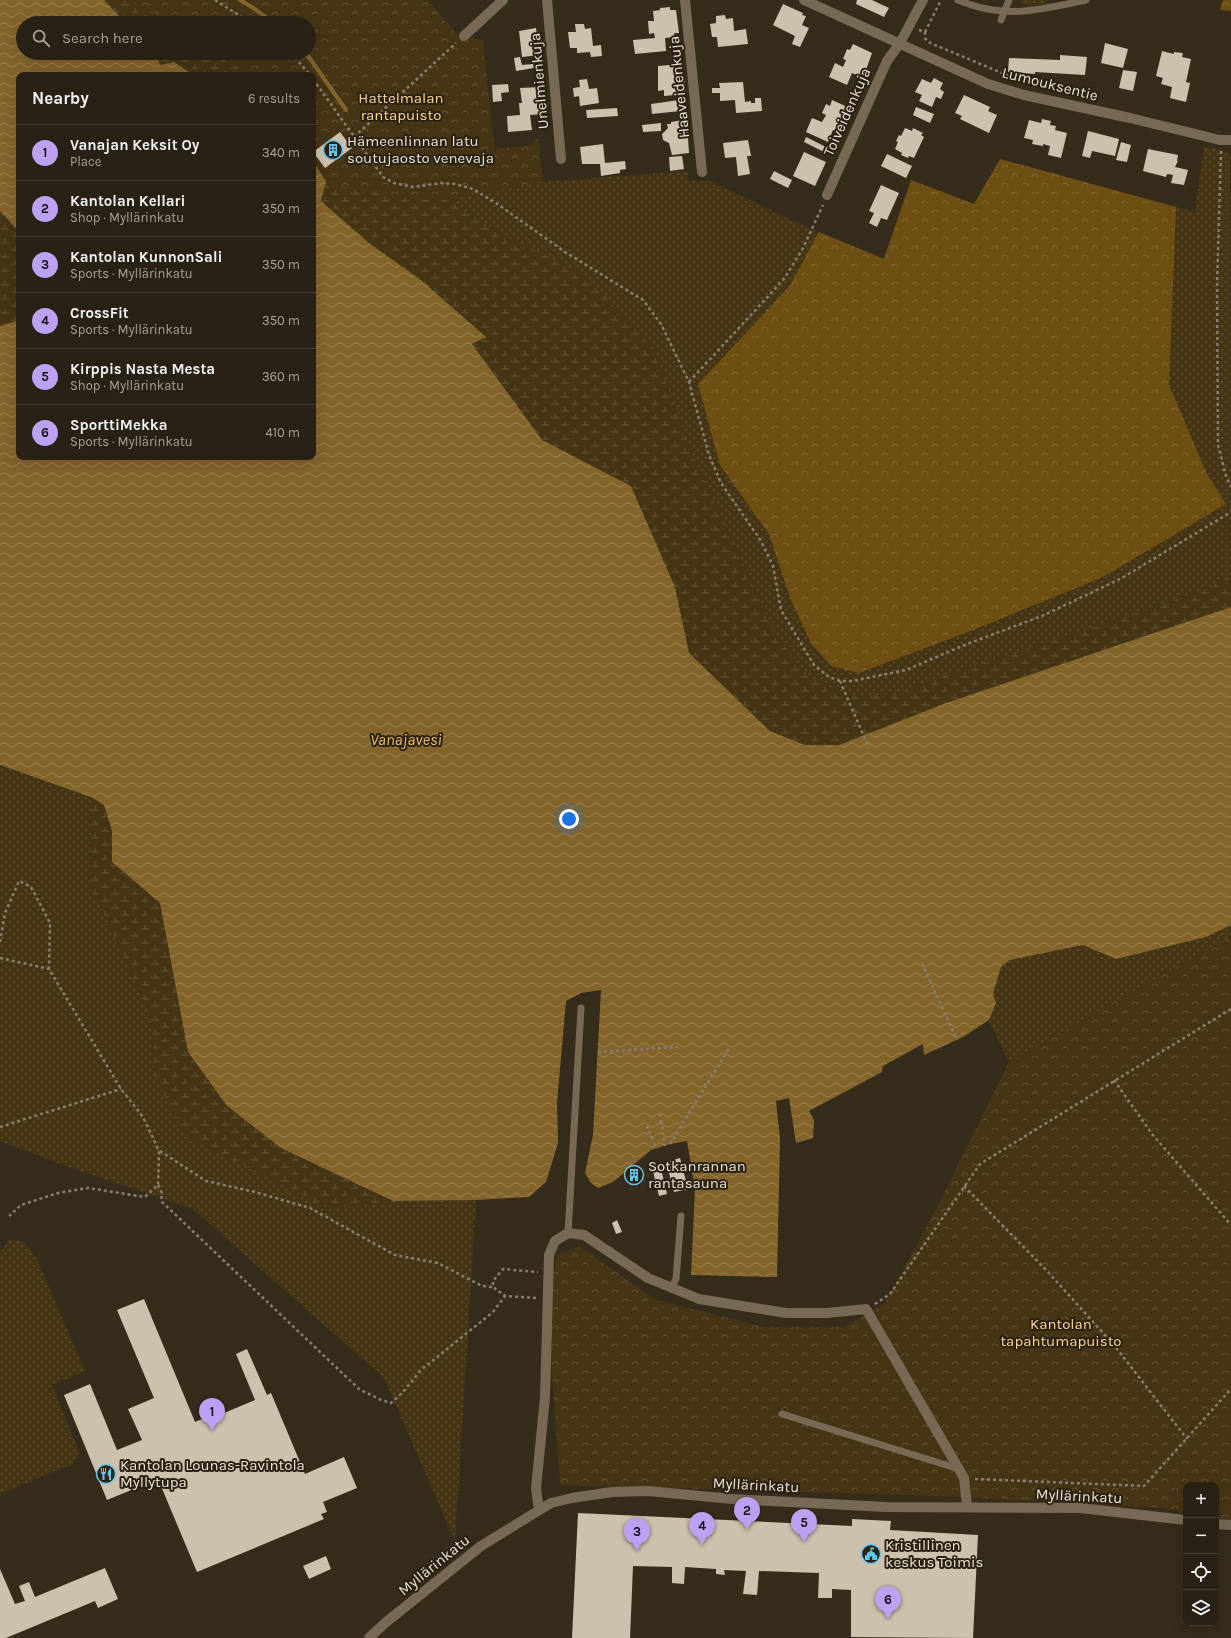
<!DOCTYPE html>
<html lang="en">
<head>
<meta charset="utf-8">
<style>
  :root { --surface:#282114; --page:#342e22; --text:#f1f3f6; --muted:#a5a3a0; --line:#443e34; --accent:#bca0f2 }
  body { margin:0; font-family:Karla,sans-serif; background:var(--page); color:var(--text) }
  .controls { position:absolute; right:12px; bottom:12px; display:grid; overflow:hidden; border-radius:8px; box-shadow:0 4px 16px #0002 }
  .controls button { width:36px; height:36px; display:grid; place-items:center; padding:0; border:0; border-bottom:1px solid var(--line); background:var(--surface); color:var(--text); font:20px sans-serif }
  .you { position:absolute; left:569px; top:819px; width:14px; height:14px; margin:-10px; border:3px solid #fff; border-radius:50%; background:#1a73e8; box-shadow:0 0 0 6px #1a73e833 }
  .badge { display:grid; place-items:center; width:26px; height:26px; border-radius:50%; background:var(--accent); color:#111; font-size:13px; font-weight:700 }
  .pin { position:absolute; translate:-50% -33px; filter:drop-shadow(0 1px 2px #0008) }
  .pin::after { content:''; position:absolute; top:21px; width:14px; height:12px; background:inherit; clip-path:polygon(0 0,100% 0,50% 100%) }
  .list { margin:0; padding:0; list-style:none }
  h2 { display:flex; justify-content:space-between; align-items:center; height:52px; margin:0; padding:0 16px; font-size:17px }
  h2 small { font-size:13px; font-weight:400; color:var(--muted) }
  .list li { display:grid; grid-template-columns:26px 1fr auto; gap:12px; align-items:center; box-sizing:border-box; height:56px; padding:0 16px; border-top:1px solid var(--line) }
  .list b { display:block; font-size:15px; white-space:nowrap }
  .list p { margin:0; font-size:13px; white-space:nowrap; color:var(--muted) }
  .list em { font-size:13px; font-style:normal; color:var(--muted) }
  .icon { flex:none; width:22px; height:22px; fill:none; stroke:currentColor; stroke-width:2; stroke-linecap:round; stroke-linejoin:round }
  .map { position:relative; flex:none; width:1231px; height:1638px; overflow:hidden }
  .search { position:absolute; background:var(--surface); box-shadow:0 4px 16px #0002; left:16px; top:16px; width:300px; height:44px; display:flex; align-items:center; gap:10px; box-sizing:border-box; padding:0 14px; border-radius:22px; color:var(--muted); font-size:15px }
  .panel { position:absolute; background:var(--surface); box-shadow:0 4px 16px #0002; left:16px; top:72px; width:300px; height:388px; border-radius:8px }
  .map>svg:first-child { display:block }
  .grass { fill:url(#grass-dots) }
  .forest { fill:url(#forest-crowns) }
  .wetland { fill:url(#wetland-marsh) }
  .park { fill:url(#park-crowns) }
  .water { fill:url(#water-waves) }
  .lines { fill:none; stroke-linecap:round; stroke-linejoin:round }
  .stream { stroke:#83642b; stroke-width:4 }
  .building { fill:#cdc0ac }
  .path { stroke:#877e70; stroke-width:2.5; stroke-dasharray:3 3; stroke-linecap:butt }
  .service { stroke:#776953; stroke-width:7 }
  .minor { stroke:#776953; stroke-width:10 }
  .labels { text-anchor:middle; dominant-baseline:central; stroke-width:4; stroke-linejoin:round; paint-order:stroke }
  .street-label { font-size:15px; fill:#e9e2d8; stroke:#2c2211 }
  .park-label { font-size:15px; fill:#fbd595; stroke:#2c2211 }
  .poi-label { font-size:15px; fill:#e9e2d8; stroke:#2c2211; text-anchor:start }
  .water-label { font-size:16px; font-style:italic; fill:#ecbd6b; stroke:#2c2211 }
</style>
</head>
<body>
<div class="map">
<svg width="1231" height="1638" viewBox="0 0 1231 1638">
  <defs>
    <pattern id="grass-dots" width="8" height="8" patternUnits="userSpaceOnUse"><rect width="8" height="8" fill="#463515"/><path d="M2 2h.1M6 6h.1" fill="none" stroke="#615236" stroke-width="1.8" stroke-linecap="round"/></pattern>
    <pattern id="forest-crowns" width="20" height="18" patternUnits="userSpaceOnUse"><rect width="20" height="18" fill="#6e4f13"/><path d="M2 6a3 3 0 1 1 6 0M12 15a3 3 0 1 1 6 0" fill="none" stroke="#836835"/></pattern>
    <pattern id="wetland-marsh" width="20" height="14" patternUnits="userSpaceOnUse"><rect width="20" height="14" fill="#463515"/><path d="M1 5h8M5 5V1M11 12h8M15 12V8" fill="none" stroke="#615236"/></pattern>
    <pattern id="park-crowns" width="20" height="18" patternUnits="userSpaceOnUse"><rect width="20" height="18" fill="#463515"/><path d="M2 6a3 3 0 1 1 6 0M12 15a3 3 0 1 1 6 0" fill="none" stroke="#615236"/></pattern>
    <pattern id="water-waves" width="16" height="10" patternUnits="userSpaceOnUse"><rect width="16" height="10" fill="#83642b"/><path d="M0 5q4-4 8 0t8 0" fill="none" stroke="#9a8153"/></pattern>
  </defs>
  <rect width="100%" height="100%" fill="#362c1b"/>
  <path class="grass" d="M428,0L457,35L483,41L494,149L529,146L538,138L543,182L688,171V181H710L804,226L884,259L911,180L974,204L1000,159L1195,212L1204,145L1230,154L1231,575L1204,590L1058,639L949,673L896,694L849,697L809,677L776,636L746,569L691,451L654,349L626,321L502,234L449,200L313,166V75H248L214,53H309V23Z
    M1022,0H1047V3L1027,6L1023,4Z
    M0,765L91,797L90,884L151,1017L155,1077L329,1209L393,1201L476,1200L455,1541L384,1378L193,1209L66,1166L0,1141Z
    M1231,925V936L1009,1062L989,1021L996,1003L993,994L1001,967L1010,960L1083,945L1116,959L1206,937Z
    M10,1239L24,1242L36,1257L85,1371L52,1385L79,1452L74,1463L0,1494V1253Z"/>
  <path class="forest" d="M1223,0H1231V11L1220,10Z
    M1000,159L1176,207L1169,385L1206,472L1226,504L1103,577L978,628L859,673L831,666L811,643L791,600L769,534L720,465L698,384L789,287L819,232L884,259L911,180L974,204Z"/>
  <path class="wetland" d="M104,0H135L169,23H126Z
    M154,53H214L248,75H192L160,66L157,55Z
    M326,181L423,200H449L502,234L584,274L654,349L691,451L746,569L776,636L809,677L849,696L896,694L949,673L1058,639L1204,590L1231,575V607L946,703L839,745H805L770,731L689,653L675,587L631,486L542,440L472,344L486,337L369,243L321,201Z
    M0,211L19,232V320L0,326Z
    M91,797L104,805L112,831V862L160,903L188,1052L227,1106L281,1148L393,1201L329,1209L187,1138L155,1077L151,1017L90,884Z"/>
  <path class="park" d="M135,0H428L457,35L483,41L494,149L529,146L538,138L543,182L449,200H423L326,184L316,166H313V75H248L214,53H309V23H169Z
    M1231,936V1520L1216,1518V1485H1186V1512L1162,1508L942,1496L560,1485L549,1331L548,1294L558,1255L579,1246L656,1300L765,1327H844L885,1303L937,1207L1009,1062Z"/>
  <path class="water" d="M0,0H104L126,23H23V53H154L157,55L160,65L174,62L192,74L19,75V232L0,211Z
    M313,166H316L326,181L321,201L369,243L422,281L486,337L472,344L542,440L631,486L675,587L689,653L770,731L805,745H839L946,703L1231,607V925L1206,937L1116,959L1083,945L1010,960L1001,967L993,994L996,1003L989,1020L963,1037L924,1055L923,1044L883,1066L882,1072L809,1111L814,1120L813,1138L796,1143L789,1098L776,1101L780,1139L777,1277L691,1275L695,1189L687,1141L670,1144L651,1150L613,1182L598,1188L591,1183L585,1173L593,1135L601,990L581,993L566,1001L557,1103L558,1143L546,1182L529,1197L476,1200L393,1201L281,1148L227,1106L188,1052L160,903L112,862V831L104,805L91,797L0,765V326L19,320V457H313Z"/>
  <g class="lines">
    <path class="stream" d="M240,0L255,9L274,23
      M306,53L346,110"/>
  </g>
  <path class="building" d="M857,0H872L889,8L884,17L856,4Z
    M783,4L803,13L802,15L806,16L802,25L809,28L800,47L792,44L795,36L773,25Z
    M670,7V10H676L679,33H674L675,37L665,38L666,51L635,54L633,40L655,38L654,33L649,34L648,21H654L653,11L660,10V8Z
    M725,15L726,19L733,18L734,31L746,29L748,44L718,47L717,37H712L710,24L716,23V16Z
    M575,24H584L585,29L591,28L593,46L601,45L602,56L591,57L590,52L577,53V48H570L568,32H576Z
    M536,28L537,36L541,35L542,43H539L540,55L522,57L519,31Z
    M1105,43L1128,49L1123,68L1101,63Z
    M853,44L872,53L866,70H865L861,77L852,73L847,85L829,77L835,63L843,67L846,60L843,59L847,49L850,50Z
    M1162,51L1174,54V52L1183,53L1182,57L1191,59L1186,82L1190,83L1186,102L1170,98L1172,87L1161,84L1163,78L1156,76Z
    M1060,55L1087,57L1085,75L1035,72V74L1008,72L1009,58L1060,60Z
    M520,57L522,65L533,64L534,68L516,71L514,58Z
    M680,64L681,75H684L686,94L664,96V90L658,91V66Z
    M1123,70L1137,72L1133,91L1119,88Z
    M934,78L943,83L940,89L944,92L941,99L936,97L932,107L919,101L922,95L915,92L922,79L931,83Z
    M587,79L589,89L597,88L599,103L580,106L579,96L574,97L573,88L580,87L579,80Z
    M743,82L745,102L751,101V103H755V98H761L762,111L736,113L735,100L720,101V93H712V88H720L719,83Z
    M508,84L509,92L501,93L502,101L493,102L492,85Z
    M540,87V95L543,94L545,114L530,115L532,130L508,132L507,116L520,115L519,103H522L520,88Z
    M964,95L990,107L988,111L997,115L989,133L960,119L962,116L955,113Z
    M679,100L680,111L652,114L651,104Z
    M832,100L852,109L841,134L833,130L828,142L806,132L812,118L822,122L826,115L822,113L826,104L830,106Z
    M916,107L934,114L930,123L913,115Z
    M617,108L618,116L587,118L586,110Z
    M1042,119L1051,121L1050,125L1056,126L1055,130L1067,133L1061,158L1048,155L1050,146L1043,144V146L1032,144L1033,140L1024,138L1029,120L1041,123Z
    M683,120V123L687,122L689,153L672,155L669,143L663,140L662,134L668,128L667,124H671V122Z
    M661,123V131L643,132L642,125Z
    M905,128L912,131L913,128L923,133L921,135L924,137L914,158L909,156L908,158L901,155L902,153L895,149L898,142L896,141L899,135L901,136Z
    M1088,131L1119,139L1115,156L1092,151L1090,158L1082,156Z
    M340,132L352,148L325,168L313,152Z
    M806,137L826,147L824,152L804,142Z
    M748,140L751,156H747L750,174L738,176L736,157L725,158L723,143Z
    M1121,142L1131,145L1127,162L1116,160Z
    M603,144L605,163L625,161L626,169L620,170V173L601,176L600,164H582L580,147Z
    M1148,149L1178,155L1177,161H1178L1175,167L1188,170L1184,185L1171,183L1173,175L1167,174L1166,177L1143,171Z
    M804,152L826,162L815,186L793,176Z
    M887,154L912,166L906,178L881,166Z
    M682,156L684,169L670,171L669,157Z
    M774,171L792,180L788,188L770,179Z
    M881,185L899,193L887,220L881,218L877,227L869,223L874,213L869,211Z
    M680,1158L688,1189L674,1192L666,1162Z
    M637,1168L643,1175L631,1183L626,1175Z
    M661,1169L667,1194L659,1196L653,1171Z
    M617,1220L622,1232L616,1234L612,1223Z
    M144,1299L195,1422L216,1413L217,1416L255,1400L236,1354L247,1349L267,1395L271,1393L305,1474L344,1457L357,1488L323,1502L327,1512L321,1514L324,1519L197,1572L158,1479L107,1500L64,1395L90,1384L117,1450L142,1440L128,1409L154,1398L117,1310Z
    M578,1513L852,1526V1519L891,1521L890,1530L978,1535L973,1638L851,1637V1590L832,1589V1598H818L819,1573L759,1571L757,1595L743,1594L746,1571L724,1570L725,1575L716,1574V1569L685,1567L684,1584L672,1583V1567L633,1566L630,1638H572Z
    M326,1556L331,1569L309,1579L303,1566Z
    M105,1568L118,1599L98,1608L95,1601L6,1638H0V1569L15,1604L25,1601L19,1586L29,1582L35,1597Z"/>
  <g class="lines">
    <path class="path" d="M215,0L251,23
      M919,30L925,32V38L928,42L1009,76L1048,87
      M925,32L941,0
      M291,53L310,75
      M313,79L383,177L394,183L413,187L441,183L455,184L473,189L496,203L565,252L643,300L661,324L689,382L709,455L721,483L761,541L773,566L781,610L814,665L829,677L840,681H852L906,670L967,644L1042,616L1122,578L1231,512
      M354,137L456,43
      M1221,151L1217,285L1218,445L1226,476L1231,487
      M313,168L316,166
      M689,382L784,279L802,250L823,205
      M840,681L869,748
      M0,942L5,913L19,881L31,887L50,923L49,969L121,1089L143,1117L159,1151L158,1185L145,1197L88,1188L58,1193L21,1205L9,1216
      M0,958L49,969
      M922,963L957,1040
      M598,1052L678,1047
      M1114,1080L1152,1134L1231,1225
      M660,1114L665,1146
      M647,1126L656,1148
      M0,1127L121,1089
      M670,1144L730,1047
      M160,1151L206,1181L255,1192L310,1208L395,1255L438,1263L482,1286L493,1287
      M158,1185L162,1193L161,1201L359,1389L379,1399L391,1403L402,1393L421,1370L493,1312L505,1296
      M964,1186L1048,1272L1114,1345L1187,1439
      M536,1298L505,1296L493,1287V1281L503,1269L538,1272
      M875,1304L890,1294L980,1164L1231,1009
      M975,1479L1144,1486L1231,1389"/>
    <path class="service" d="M958,0C1005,20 1039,10 1086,0
      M1001,20L1009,0
      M568,1233L581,1008
      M671,1289L676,1279L681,1216
      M782,1414L959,1469"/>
    <path class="minor" d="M547,0L561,159
      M685,0L702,172
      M804,0L988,84L1024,95L1130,118L1220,140H1231
      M464,36L503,0
      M827,195L887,61L900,43L923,0
      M539,1510L536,1488L545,1397L549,1255L555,1241L568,1233L584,1235L648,1278L699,1299L786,1313H827L866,1309L964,1478L967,1507
      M1216,1524L1231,1525
      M369,1638L385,1623L481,1546L533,1514L551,1503L572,1498L612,1492L648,1491L732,1499L886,1507L1080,1508L1186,1520"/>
  </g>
  <defs>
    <g id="building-ring" transform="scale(1)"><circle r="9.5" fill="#2c2211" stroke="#66c4ef" stroke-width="1.5"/><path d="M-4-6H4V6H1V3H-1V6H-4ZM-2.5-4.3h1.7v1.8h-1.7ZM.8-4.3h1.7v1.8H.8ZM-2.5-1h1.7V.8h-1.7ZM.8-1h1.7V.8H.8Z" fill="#66c4ef"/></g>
    <g id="restaurant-ring" transform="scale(1)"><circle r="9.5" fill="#2c2211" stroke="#66c4ef" stroke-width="1.5"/><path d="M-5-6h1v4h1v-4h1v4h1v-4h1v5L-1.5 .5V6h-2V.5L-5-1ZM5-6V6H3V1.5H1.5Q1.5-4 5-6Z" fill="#66c4ef"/></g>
    <g id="civic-ring" transform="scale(1)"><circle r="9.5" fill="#2c2211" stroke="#66c4ef" stroke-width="1.5"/><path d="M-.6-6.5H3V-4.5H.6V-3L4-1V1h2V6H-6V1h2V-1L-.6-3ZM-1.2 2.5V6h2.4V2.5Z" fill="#66c4ef"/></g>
  </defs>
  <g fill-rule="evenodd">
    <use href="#building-ring" x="333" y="150"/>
    <use href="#building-ring" x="634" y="1175"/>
    <use href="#restaurant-ring" x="106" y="1474"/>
    <use href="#civic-ring" x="871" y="1554"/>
  </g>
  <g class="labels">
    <g class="street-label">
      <text transform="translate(539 81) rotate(-95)">Unelmienkuja</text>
      <text transform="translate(1050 84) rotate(14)">Lumouksentie</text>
      <text transform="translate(679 87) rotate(-96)">Haaveidenkuja</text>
      <text transform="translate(847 112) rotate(-66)">Toiveidenkuja</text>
      <text transform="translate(756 1485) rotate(3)">Myllärinkatu</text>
      <text transform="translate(1079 1496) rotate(3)">Myllärinkatu</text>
      <text transform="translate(434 1565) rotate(-39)">Myllärinkatu</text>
    </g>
    <g class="park-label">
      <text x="401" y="98">Hattelmalan<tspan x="401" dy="17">rantapuisto</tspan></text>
      <text x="1061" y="1324">Kantolan<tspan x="1061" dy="17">tapahtumapuisto</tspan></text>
    </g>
    <g class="poi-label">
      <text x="347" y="141">Hämeenlinnan latu<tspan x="347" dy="17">soutujaosto venevaja</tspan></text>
      <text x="648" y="1166">Sotkanrannan<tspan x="648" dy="17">rantasauna</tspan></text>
      <text x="120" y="1465">Kantolan Lounas-Ravintola<tspan x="120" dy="17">Myllytupa</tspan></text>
      <text x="885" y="1545">Kristillinen<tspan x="885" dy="17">keskus Toimis</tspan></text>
    </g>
    <g class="water-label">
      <text x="406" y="739">Vanajavesi</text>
    </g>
  </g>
</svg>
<div class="controls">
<button>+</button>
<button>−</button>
<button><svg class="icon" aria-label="locate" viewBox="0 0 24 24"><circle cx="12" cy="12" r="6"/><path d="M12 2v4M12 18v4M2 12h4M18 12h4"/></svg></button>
<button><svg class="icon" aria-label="layers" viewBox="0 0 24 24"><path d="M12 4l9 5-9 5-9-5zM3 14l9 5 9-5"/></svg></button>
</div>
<div class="you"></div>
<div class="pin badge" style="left:212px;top:1431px">1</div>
<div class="pin badge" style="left:747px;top:1530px">2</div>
<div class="pin badge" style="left:637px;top:1551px">3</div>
<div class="pin badge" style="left:702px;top:1545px">4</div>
<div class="pin badge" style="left:804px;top:1542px">5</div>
<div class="pin badge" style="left:888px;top:1619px">6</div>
<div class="search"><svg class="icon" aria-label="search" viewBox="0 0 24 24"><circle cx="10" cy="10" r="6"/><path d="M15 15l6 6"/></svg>Search here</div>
<section class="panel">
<h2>Nearby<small>6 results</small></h2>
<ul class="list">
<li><span class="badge">1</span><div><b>Vanajan Keksit Oy</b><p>Place</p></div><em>340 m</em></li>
<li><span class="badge">2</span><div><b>Kantolan Kellari</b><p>Shop · Myllärinkatu</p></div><em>350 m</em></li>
<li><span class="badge">3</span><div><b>Kantolan KunnonSali</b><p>Sports · Myllärinkatu</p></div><em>350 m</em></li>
<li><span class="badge">4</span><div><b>CrossFit</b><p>Sports · Myllärinkatu</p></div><em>350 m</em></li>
<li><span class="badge">5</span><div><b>Kirppis Nasta Mesta</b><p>Shop · Myllärinkatu</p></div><em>360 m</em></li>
<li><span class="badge">6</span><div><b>SporttiMekka</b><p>Sports · Myllärinkatu</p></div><em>410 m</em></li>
</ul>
</section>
</div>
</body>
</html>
